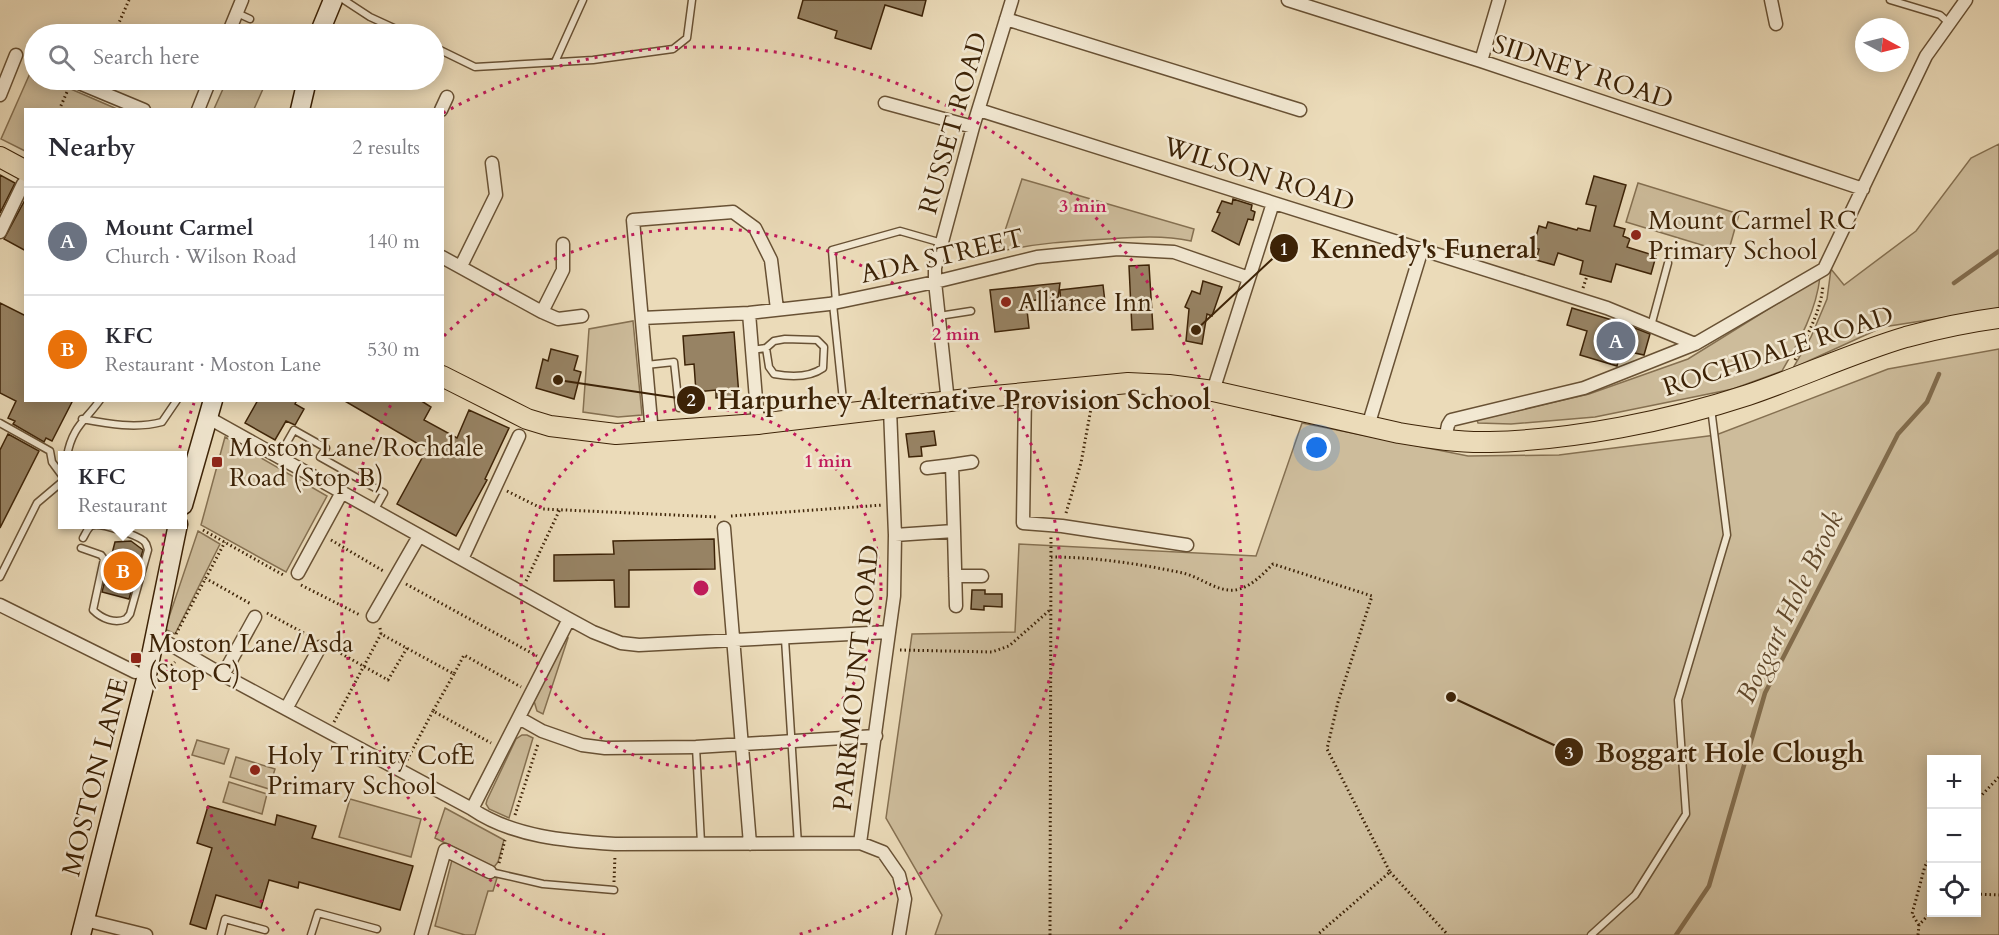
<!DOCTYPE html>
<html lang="en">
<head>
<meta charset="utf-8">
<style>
  :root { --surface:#fff; --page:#f7f7f7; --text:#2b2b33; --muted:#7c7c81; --line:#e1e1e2; --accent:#8f2418 }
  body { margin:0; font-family:Cardo,serif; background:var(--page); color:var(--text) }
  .controls { position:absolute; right:18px; bottom:18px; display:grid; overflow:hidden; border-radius:0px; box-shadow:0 3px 15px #0003 }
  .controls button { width:54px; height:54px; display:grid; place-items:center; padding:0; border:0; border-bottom:2px solid var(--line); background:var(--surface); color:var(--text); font:30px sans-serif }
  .compass { position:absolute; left:1855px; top:18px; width:54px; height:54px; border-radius:50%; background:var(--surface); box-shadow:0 3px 15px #0003; rotate:97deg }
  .you { position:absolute; left:1317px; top:448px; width:21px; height:21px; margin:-15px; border:4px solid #fff; border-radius:50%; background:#1a73e8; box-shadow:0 0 0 9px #1a73e833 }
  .badge { display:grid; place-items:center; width:39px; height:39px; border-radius:50%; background:var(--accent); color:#fff; font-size:20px; font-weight:700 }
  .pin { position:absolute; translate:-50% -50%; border:3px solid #fff; box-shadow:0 2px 6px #0006 }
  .popup { position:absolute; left:58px; top:451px; width:129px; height:78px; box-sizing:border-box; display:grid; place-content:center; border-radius:0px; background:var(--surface); filter:drop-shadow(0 2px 4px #0005); font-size:20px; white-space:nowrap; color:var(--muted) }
  .popup b { font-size:22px; color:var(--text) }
  .popup::after { content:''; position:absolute; left:50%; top:100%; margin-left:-12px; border:12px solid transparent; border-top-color:var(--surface) }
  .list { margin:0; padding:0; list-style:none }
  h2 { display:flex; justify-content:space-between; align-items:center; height:78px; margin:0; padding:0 24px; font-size:26px }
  h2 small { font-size:20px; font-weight:400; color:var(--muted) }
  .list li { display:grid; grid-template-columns:39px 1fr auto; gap:18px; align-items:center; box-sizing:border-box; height:108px; padding:0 24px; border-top:2px solid var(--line) }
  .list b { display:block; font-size:22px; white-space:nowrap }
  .list p { margin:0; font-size:20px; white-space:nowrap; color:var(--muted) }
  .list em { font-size:20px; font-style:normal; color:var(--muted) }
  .icon { flex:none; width:33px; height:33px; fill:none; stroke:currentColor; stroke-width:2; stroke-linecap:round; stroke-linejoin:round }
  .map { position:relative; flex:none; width:1999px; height:935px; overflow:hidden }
  .search { position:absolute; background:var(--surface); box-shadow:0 3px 15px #0003; left:24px; top:24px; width:420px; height:66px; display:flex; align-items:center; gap:15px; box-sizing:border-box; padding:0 21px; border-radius:33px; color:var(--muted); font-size:22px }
  .panel { position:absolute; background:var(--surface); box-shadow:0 3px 15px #0003; left:24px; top:108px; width:420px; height:294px; border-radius:0px }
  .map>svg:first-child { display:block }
  .green { fill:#cdbc9b; stroke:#857051; stroke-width:1.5; fill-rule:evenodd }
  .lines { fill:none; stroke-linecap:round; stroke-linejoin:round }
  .stream { stroke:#826c4d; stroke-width:4.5 }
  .building { fill:#978364; stroke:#3d2307; stroke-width:1.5 }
  .lane-casing { stroke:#685134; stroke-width:9 }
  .street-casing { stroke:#685134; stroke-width:15 }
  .secondary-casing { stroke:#3d2307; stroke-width:21 }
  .primary-casing { stroke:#3d2307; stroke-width:22 }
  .path { stroke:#3d2307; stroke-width:3; stroke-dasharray:1.5 3; stroke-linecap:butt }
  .lane { stroke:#f2e8d2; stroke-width:6 }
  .street { stroke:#f2e8d2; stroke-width:12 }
  .secondary { stroke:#f2e8d2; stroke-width:18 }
  .primary { stroke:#ebdbb9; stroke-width:20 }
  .ring { fill:none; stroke:#c2185b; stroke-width:3; stroke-dasharray:3 6 }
  .poi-dot { fill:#8f2418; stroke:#f2e8d2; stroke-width:2 }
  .labels { text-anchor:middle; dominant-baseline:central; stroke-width:5; stroke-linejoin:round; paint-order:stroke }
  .street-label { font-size:26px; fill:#3d2307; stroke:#f2e8d2 }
  .poi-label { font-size:26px; fill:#3d2307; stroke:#f2e8d2; text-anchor:start }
  .water-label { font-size:27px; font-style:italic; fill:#60472a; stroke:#f2e8d2 }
  .centre { fill:#c2185b; stroke:#f2e8d2; stroke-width:3 }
  .ring-label { font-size:18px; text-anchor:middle; font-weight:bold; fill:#c2185b; stroke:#f2e8d2; stroke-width:5; stroke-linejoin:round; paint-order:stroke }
  .leader { fill:none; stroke:#3d2307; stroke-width:2 }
  .callout-dot { fill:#3d2307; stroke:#f2e8d2; stroke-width:2 }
  .mark-label { font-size:18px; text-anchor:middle; font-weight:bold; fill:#fff }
  .callout-label { font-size:27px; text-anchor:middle; font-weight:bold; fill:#3d2307; stroke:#f2e8d2; stroke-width:5; stroke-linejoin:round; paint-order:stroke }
</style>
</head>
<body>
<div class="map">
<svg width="1999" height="935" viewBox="0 0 1999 935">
  <rect width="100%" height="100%" fill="#ebdbb9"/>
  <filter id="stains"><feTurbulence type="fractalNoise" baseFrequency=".00333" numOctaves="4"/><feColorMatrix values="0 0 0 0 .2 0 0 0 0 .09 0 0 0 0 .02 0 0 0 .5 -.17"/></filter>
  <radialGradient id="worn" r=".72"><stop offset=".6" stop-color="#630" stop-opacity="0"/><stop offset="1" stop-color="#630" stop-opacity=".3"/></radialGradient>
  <path class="green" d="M31,71L34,73V80H50L117,109L26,110L25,151L1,139Z
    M227,80H267L254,109H214Z
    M1999,144V309L1883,327L1793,368L1811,337L1827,299L1831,269L1844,285L1916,231L1971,158Z
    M1022,179L1194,229L1191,241C1163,235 1136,237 1108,239C1071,241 1035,243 998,252Z
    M1638,183L1739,214L1728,253L1626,222Z
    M1820,277C1816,312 1799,341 1782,371L1733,389L1595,417L1511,424L1478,423L1477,420L1589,394L1688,359Z
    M633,321L642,415L618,417L583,412L589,329Z
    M1999,349V935H935L942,915L886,818L912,634L1015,632L1019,544L1256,556L1302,423L1468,456L1559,455L1716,435L1888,369ZM1932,760H1976V912H1932Z
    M225,437L327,496L286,572L201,525Z
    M198,531L220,544L175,634L165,629Z
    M566,638H568L543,714L537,711L534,701Z
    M522,735H527L533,738L509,818L489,809L486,804L487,800L516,739Z
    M197,740L229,749L224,764L192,755Z
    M236,757L275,769L269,789L230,777Z
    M229,782L267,794L262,814L223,802Z
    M350,799L421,819L411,857L339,837Z
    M445,808L504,840L498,862L494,867L435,838Z
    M452,860L497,878L493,891H488L475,935H465L435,926Z"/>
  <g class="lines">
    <path class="stream" d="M1954,283L1999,251
      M1676,935L1709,886L1765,693L1898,434L1927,402L1939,374"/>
  </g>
  <path class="building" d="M803,0H926L922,16L885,5L871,49L835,38L837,31L798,18Z
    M0,175L15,183L0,213Z
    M1594,176L1626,185L1614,226L1625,229L1623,236L1630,239L1627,247L1656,256L1651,274L1616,264L1611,282L1580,274L1583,261L1558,253L1554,265L1536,260L1539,249L1533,248L1539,226L1546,228L1548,222L1577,230L1578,228L1590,231L1596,206L1586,204Z
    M26,198V251L4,239Z
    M1233,199L1252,205L1251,210L1255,212L1253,220L1248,219L1239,245L1212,231L1220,213L1217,212L1222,201L1232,204Z
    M1149,265L1153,329L1132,330L1129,266Z
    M1203,281L1222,287L1212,316L1207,314L1202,344L1186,341L1189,309L1185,307L1192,291L1200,294Z
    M1060,283L1058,298L1026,301L1029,328L995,332L990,290Z
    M1103,285L1105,302L1061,306L1060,290Z
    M0,303L26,316V400H73L52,441L46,438L44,442L13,424L15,421L8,418L16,401L0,393Z
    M1572,308L1622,323L1650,334L1644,355L1621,350L1617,366L1580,355L1587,331L1567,325Z
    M734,332L739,396L716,398V390L696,392L694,364L685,365L683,336Z
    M551,349L578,356L574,370L581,372L574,399L536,388L543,359L548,361Z
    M258,400H297L295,404L304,409L295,425L286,421L275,440L245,423Z
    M343,400H420L431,407L424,420L457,438L469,410L509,428L485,479L487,480L456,536L397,504L427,449Z
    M934,431L936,445L921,447L922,456L909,457L906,434Z
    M8,434L39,451L0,528V450Z
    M714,539L715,569L629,570V607H615L614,580L554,581V555L614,554L613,541Z
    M131,541L143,550L129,599L102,592L115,542Z
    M972,590H985V594H1002V607L984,606V610L971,609Z
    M208,806L275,825L277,815L316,826L312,838L413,866L400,910L299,882L298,888L269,880L261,908L216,895L206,929L190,924L212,848L197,843Z"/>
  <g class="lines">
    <g class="lane-casing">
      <path id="lane" d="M344,0L370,17L407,34
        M1890,0L1940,15L1949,23
        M237,13L250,19
        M434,47L475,67L593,60L673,49L687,38L692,0
        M555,62L583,0
        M836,302L832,250L900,231L942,243
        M833,304L844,410
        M939,316L971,311
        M1651,326L1668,263
        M752,350L766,348L774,341L785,339L817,340L824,347L823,368C809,378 790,377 774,374L769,367L766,348
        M646,365L674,362L679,408
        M82,419C109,424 136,429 162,422L177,400
        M0,423L50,451L52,462L63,477
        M67,456C72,427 85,421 100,400
        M278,458L294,430L326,448L320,457L384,493L374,511
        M81,548L101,555L104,559L93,610C102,619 115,624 126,619L130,614L148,550C147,546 147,544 144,541C136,535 100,522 91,526C87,529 85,535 83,538
        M0,577L37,503L63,481
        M785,639L798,845
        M696,747L701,843
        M495,873L543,884L614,890
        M221,935L225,919L265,930
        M311,935L318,913L377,929
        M1591,935L1635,895L1686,814L1678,700L1727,535L1711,408"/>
    </g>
    <g class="street-casing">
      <path id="street" d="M1288,0L1481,61L1863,189
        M1771,0L1776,24
        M1006,19L1300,110
        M228,34L242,0
        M1481,61L1499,0
        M72,80L144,110
        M0,95L16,55
        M885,103L973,127
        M198,110L210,80
        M441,110L447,97
        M979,110L1607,308L1695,344
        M0,232L23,184
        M442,257L542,312L563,270V244
        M461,266L496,195L492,163
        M542,312L558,319L582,316
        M749,313L758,424
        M642,318L749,313L829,304L935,282L1037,257L1118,249L1174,252L1249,278
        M1213,391L1273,203
        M1025,393L1023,523L1062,526L1187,545
        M948,402L935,282V268L973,127L1012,0
        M207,417L569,619L593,632L621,643L639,645L889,632
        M1368,426L1422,249
        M652,433L633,220L733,212L755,228L771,260L777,309
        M1445,439L1448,425L1451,420L1584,388L1695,344L1824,269L1926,56L1966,0
        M927,468L952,465
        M724,528L750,844
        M954,531L956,606
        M895,535L954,531L952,465L972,462
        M462,559L519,436
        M298,573L341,494
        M955,576H982
        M0,605L135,672
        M373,616L419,536
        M155,639L166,642L223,675L472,809C513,837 566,841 615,844L860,843L883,852L899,875L905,899L899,935
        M223,675L255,617
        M286,709L320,647
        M519,718L542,731L582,745L605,748L696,747L876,736
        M472,809L569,619
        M860,843L894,596L895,535L890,409
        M85,920L146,935
        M421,935L445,850L490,872"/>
    </g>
    <g class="secondary-casing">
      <path id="secondary" d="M319,34L333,0
        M300,110L307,80
        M183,505L213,400
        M81,935L147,675L178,524"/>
    </g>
    <g class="primary-casing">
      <path id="primary" d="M0,157L26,171
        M442,376L527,419L550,426L616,434L758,424L984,397L1128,383L1169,385L1213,391L1399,433C1429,438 1460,443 1490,442C1573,440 1669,421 1748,395C1801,377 1852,353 1906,337C1936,329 1968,322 1999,318"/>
    </g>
    <path class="path" d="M114,34L129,0
      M26,60L34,63
      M59,110L67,92
      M1583,288L1587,276
      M1795,360C1806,337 1821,312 1823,285
      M507,491L543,509L718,517
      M1066,513L1081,463L1092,403
      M731,516L883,505
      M203,530L285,576
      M331,540L385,572
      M1051,557C1095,557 1140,564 1183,573C1200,577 1217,592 1235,590C1250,588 1263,574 1273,564L1372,596L1338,702L1327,749L1390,872L1317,935
      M205,578L251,604
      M526,581L560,509
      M406,584L537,656
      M301,585L360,615
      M267,613L311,637
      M380,628L381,634L454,674L464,655L521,687
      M176,634L225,542
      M333,649L388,680L407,648
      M900,650L992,652L1009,646L1051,609
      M165,672L175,662
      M454,674L433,711L491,743
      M334,722L381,634
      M407,760L433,711
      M1976,801L1999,777
      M515,815L538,744
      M499,863L505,840
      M1390,872L1448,935
      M614,882L615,855
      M1976,894L1999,895
      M1919,925L1912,914L1925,866L1932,855
      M1050,935L1051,536
      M1918,935L1919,925L1932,911"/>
    <use href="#lane" class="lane"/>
    <use href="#street" class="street"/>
    <use href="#secondary" class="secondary"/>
    <use href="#primary" class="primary"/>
  </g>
  <g class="ring">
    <circle cx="701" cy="588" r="180"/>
    <path d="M605 935A360 360 0 0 1 392 403M444 336A360 360 0 1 1 797 935"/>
    <path d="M284 931A540 540 0 0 1 194 403M443 113A540 540 0 0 1 1118 931"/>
  </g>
  <g class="poi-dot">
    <circle cx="1636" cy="235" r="6"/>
    <circle cx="1006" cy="302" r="6"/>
    <rect x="211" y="456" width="12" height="12" rx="3"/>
    <rect x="130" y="652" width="12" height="12" rx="3"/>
    <circle cx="255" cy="770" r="6"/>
  </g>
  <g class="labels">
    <g class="street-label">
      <text transform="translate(1583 72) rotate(18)">SIDNEY ROAD</text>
      <text transform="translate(953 123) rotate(-74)">RUSSET ROAD</text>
      <text transform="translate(1259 174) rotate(17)">WILSON ROAD</text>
      <text transform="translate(942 256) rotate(-13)">ADA STREET</text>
      <text transform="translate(1778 351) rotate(-18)">ROCHDALE ROAD</text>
      <text transform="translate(856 678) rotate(-84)">PARKMOUNT ROAD</text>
      <text transform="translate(95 777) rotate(-76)">MOSTON LANE</text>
    </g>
    <g class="poi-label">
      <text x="1648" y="220">Mount Carmel RC<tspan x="1648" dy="30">Primary School</tspan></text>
      <text x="1018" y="302">Alliance Inn</text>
      <text x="229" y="447">Moston Lane/Rochdale<tspan x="229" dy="30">Road (Stop B)</tspan></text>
      <text x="148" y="643">Moston Lane/Asda<tspan x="148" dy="30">(Stop C)</tspan></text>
      <text x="267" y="755">Holy Trinity CofE<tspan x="267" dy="30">Primary School</tspan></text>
    </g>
    <g class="water-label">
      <text transform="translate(1790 607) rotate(-64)">Boggart Hole Brook</text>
    </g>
  </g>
  <circle cx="701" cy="588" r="9" class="centre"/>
  <g class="ring-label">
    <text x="1083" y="212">3 min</text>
    <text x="956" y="340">2 min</text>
    <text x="828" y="467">1 min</text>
  </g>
  <path class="leader" d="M1196 330L1284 248M558 380L691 400M1451 697L1569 752"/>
  <g class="callout-dot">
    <circle cx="1196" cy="330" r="6"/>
    <circle cx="558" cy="380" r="6"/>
    <circle cx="1451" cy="697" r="6"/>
    <circle cx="1284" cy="248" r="15"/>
    <circle cx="691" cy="400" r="15"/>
    <circle cx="1569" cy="752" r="15"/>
  </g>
  <g class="mark-label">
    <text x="1284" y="255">1</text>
    <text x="691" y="406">2</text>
    <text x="1569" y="759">3</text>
  </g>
  <g class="callout-label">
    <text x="1424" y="258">Kennedy's Funeral</text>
    <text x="964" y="409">Harpurhey Alternative Provision School</text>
    <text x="1730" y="762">Boggart Hole Clough</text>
  </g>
  <rect width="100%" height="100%" filter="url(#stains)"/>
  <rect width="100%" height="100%" fill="url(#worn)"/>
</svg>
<div class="controls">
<button>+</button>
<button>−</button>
<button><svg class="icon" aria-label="locate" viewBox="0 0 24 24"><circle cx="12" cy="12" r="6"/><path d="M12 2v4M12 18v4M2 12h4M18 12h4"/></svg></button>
</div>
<svg class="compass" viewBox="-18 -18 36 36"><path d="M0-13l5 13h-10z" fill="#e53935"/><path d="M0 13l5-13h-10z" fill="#7c7c81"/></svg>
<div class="you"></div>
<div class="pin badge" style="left:1616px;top:341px;background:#6b7280">A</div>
<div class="pin badge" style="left:123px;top:571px;background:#e8710a">B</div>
<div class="popup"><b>KFC</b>Restaurant</div>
<div class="search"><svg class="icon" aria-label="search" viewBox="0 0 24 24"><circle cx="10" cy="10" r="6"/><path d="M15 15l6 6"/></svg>Search here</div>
<section class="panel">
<h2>Nearby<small>2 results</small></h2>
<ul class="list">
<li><span class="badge" style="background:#6b7280">A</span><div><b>Mount Carmel</b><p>Church · Wilson Road</p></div><em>140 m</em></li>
<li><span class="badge" style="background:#e8710a">B</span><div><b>KFC</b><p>Restaurant · Moston Lane</p></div><em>530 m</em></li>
</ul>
</section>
</div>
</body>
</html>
